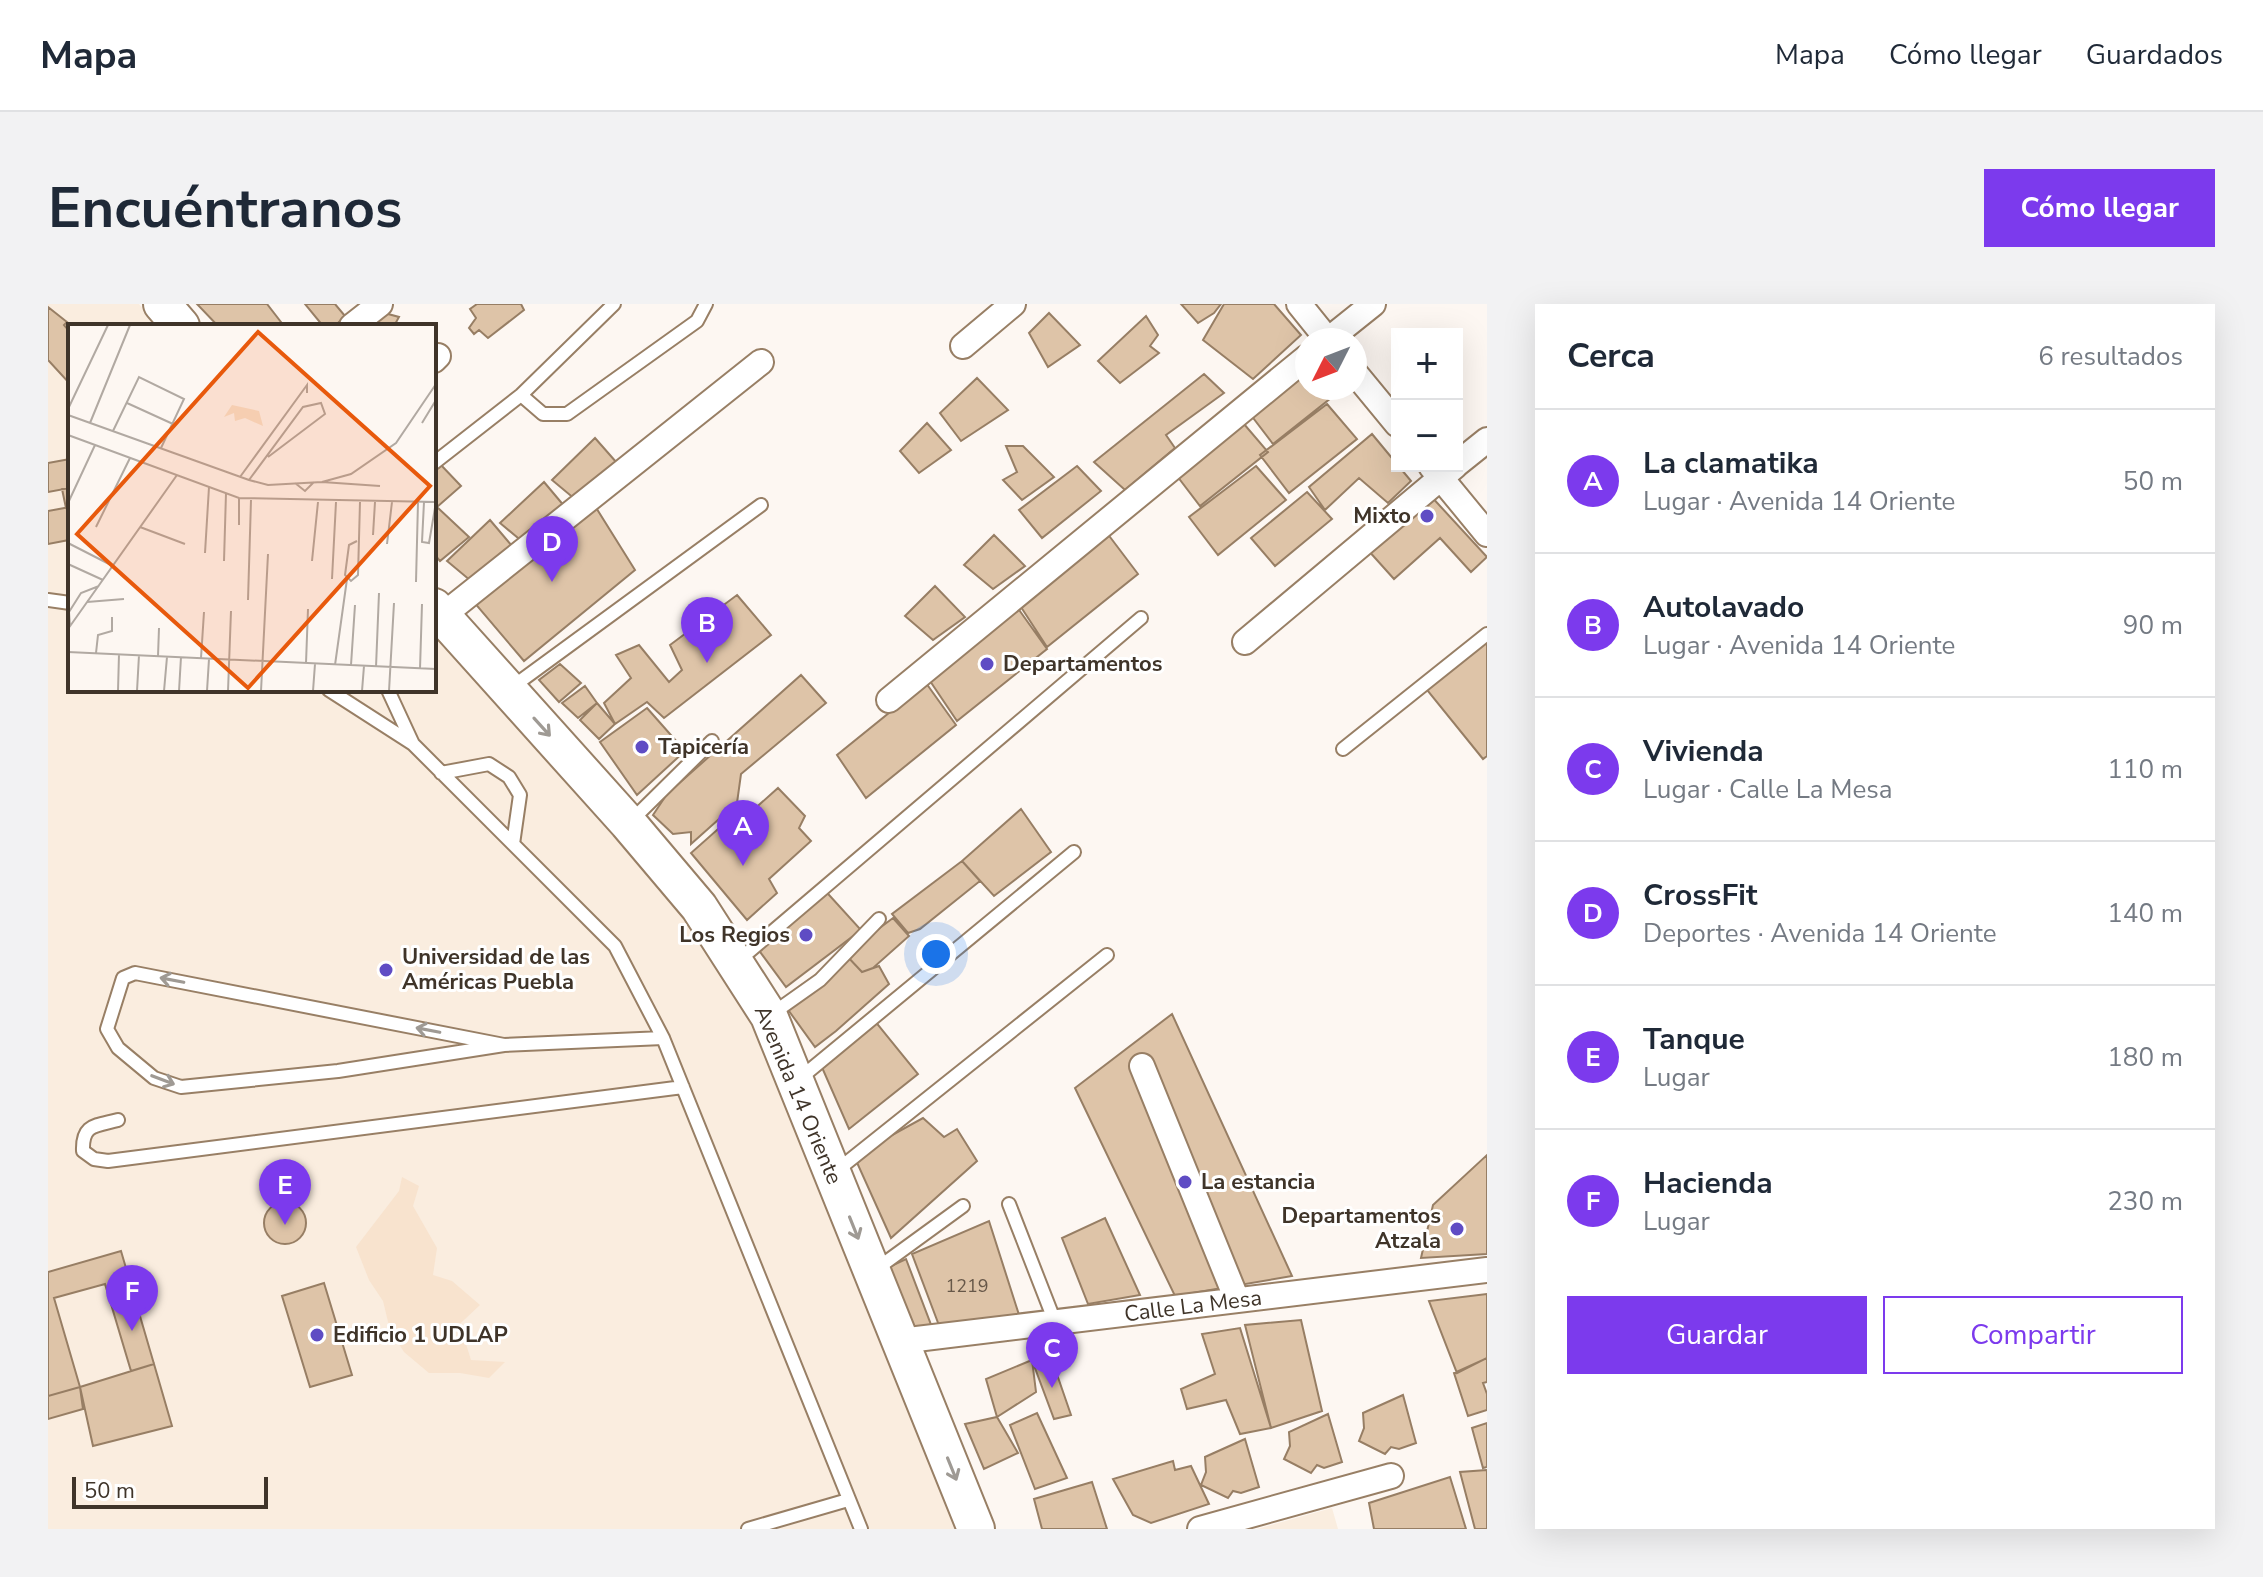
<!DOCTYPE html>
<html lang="es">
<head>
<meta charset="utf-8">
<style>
  :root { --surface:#fff; --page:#f2f2f3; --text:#1f2937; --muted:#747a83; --line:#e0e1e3; --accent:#7c3aed }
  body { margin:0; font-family:"Nunito Sans",sans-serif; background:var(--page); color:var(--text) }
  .controls { position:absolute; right:24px; top:24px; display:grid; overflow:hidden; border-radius:0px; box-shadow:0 8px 32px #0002 }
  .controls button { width:72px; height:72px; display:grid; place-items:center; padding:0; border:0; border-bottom:2px solid var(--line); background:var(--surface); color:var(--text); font:40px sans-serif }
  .compass { position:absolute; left:1247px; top:24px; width:72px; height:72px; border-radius:50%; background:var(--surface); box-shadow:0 8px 32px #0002; rotate:228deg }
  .scale { position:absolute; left:24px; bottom:20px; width:196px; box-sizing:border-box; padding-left:8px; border:4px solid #3f3429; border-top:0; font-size:22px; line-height:28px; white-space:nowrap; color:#3f3429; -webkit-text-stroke:6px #fff; paint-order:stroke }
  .you { position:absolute; left:888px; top:650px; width:28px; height:28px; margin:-20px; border:6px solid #fff; border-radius:50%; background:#1a73e8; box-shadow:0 0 0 12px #1a73e833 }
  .badge { display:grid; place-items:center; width:52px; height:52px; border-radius:50%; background:var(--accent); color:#fff; font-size:26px; font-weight:700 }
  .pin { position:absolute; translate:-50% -66px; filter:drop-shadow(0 2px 4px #0008) }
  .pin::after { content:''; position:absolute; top:42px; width:28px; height:24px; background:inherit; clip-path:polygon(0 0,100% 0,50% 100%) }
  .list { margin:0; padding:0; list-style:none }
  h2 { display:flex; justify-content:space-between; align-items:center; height:104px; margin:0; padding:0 32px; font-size:34px }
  h2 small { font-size:26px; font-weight:400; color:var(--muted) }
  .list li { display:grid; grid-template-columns:52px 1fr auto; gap:24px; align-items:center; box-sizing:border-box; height:144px; padding:0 32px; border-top:2px solid var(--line) }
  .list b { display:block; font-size:30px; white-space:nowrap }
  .list p { margin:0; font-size:26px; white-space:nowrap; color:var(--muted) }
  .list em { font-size:26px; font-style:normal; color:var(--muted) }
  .actions { display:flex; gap:16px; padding:24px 32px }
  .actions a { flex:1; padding:18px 0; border:2px solid var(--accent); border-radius:0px; text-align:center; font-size:28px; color:var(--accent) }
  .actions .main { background:var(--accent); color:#fff }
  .map { position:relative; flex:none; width:1439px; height:1225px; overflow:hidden; border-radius:0px }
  header { display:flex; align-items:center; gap:48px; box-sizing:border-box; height:112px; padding:0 40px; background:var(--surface); border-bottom:2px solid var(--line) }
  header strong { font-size:38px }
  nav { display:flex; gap:44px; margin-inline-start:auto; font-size:28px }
  .intro { display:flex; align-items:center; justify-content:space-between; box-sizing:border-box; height:192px; padding:0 48px }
  h1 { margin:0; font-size:56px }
  .button { padding:20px 36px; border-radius:0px; background:var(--accent); color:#fff; font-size:28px; font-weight:700 }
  main { display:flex; gap:48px; padding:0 48px }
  aside { flex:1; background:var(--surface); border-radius:0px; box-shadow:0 8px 32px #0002 }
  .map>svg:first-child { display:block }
  .built { fill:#faeddf }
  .green { fill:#f8e3ce }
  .building { fill:#dec4a8; stroke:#977e64; stroke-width:2 }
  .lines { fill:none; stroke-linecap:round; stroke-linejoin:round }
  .lane-casing { stroke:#987f65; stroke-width:16 }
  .street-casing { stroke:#987f65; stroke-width:28 }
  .secondary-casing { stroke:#987f65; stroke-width:40 }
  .lane { stroke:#fff; stroke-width:12 }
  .street { stroke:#fff; stroke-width:24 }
  .secondary { stroke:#fff; stroke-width:36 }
  .oneway { stroke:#9f9a94 }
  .poi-dot { fill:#5f4cc4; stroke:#fff; stroke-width:3 }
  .labels { text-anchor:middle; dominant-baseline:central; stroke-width:6; stroke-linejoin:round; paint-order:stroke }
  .number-label { font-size:18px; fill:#675849 }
  .poi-label { font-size:22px; font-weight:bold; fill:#3f3429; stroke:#fff; text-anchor:start }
  .street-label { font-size:22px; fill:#3f3429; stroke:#fff }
  .inset-road { fill:none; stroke:#b1a9a2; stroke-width:2 }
  .view { fill:#e8590c; fill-opacity:0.15; stroke:#e8590c; stroke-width:4 }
  .inset-edge { fill:none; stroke:#3f3429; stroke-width:4 }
</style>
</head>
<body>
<header>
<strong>Mapa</strong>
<nav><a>Mapa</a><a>Cómo llegar</a><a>Guardados</a></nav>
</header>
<div class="intro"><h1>Encuéntranos</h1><a class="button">Cómo llegar</a></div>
<main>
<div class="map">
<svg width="1439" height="1225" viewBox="0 0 1439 1225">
  <rect width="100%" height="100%" fill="#fdf7f2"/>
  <path class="built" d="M0,0H91L111,22H22V386H386V321L638,608L713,723L907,1225H0Z
    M1284,1204L1290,1225H1209Z"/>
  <path class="green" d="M354,873L371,882L365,902L389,944L385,971L404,977L432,1001L401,1030L418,1040L423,1056L457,1058L441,1074L412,1069H381L356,1048L342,1026L335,997L321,976L308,943L351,887Z"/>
  <path class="building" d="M149,0H219L236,22H170Z
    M257,0H287L297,12L287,22H275Z
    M429,0H473L476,6L440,34L431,26L426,30L421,24L428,14L422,5Z
    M1133,0H1173L1166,9L1150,19Z
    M1176,0H1226L1253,31L1205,75L1155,36Z
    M0,3L19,18L16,21L22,28V80L0,56Z
    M329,7L351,13L346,22H313Z
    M1001,9L1032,41L1000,63L981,29Z
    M1098,12L1110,31L1102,42L1111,49L1072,79L1050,57Z
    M1259,55V84L1293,86L1225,140L1196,102Z
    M1156,70L1176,89L1118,131L1127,144L1077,186L1046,158Z
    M929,74L960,106L913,137L892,109Z
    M1279,100L1309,135L1241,189L1212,151Z
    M1190,113L1220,148L1152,202L1123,164Z
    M879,119L903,146L871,169L852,147Z
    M1324,130L1363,177L1340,199L1311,174L1277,206L1261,183Z
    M547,134L569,159L528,196L504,176Z
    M958,142H975L1006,173L974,196L955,176L969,168Z
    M22,155V184L0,188V159Z
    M392,160L413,182L389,203L421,233L392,257L386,250V165Z
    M1029,162L1053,187L994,234L971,206Z
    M1208,162L1238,196L1170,251L1141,213Z
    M496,178L517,203L476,239L452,219Z
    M22,184V203L18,204L14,185Z
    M1259,188L1284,215L1227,262L1203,234Z
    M1381,190L1439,253L1423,268L1392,234L1346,275L1319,245Z
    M542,194L587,266L476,357L419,290Z
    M22,203V241L21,236L0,240V207Z
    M442,216L464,242L423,277L399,257Z
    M1059,229L1090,270L999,343L971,300Z
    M946,231L977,262L945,285L916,261Z
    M887,282L917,313L885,336L857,312Z
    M689,291L723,331L616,414L599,398L567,420L556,399L583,374L568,351L591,341L621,378L634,366L622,341Z
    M969,303L999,345L909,417L880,374Z
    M1439,330V452L1435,455L1375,381Z
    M512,360L533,379L511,398L491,376Z
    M753,371L778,399L693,470L689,499L643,540V528L625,530L605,511L619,490Z
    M878,379L908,421L818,494L789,451Z
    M537,382L549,399L530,414L514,399Z
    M549,399L567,420L551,435L532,416Z
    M599,404L637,447L589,491L552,438Z
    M730,484L757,512L751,524L763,537L721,575L729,589L699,616L643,549L696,502L703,508Z
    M973,505L1003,548L946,592L914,557Z
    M914,557L932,577L872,625L860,629L844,610Z
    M772,581L813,626L738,683L704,637Z
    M845,614L861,632L825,664L814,668L797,650Z
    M797,650L814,668L831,662L841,680L788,727L767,743L733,696Z
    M1124,710L1244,972L1127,992L1027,784Z
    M822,711L870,770L801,825L769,752Z
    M875,814L896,833L909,825L929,857L843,934L806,852Z
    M1439,851V950L1373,954L1385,901Z
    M216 919a21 21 0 1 1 42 0a21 21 0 1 1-42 0Z
    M1057,914L1092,991L1040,1000L1014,934Z
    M941,917L972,1014L892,1024L864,950Z
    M73,947L106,1060L83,1067L57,980L6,994L32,1083L0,1092V968Z
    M858,955L885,1026L866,1028L841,963Z
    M276,979L304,1071L262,1083L234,992Z
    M1439,990V1054L1409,1069L1381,997Z
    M1253,1016L1274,1107L1223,1124L1197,1021Z
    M1192,1024L1223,1124L1192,1130L1178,1096L1139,1105L1133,1085L1167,1070L1154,1030Z
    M1003,1053L1023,1111L1006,1115L984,1056Z
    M1439,1054V1078L1435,1079L1439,1090V1106L1420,1112L1406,1069Z
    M984,1056L988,1088L949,1113L938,1075Z
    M106,1060L124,1122L45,1142L32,1083Z
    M32,1083L35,1105L0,1115V1092Z
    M1355,1091L1368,1139L1351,1145L1343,1143L1337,1150L1311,1137L1316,1124L1315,1109Z
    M989,1109L1019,1174L987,1185L962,1121Z
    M1280,1110L1294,1158L1276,1164L1269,1161L1263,1169L1236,1155L1242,1142L1241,1128Z
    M949,1113L970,1149L936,1165L917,1120Z
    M1439,1119V1163L1435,1164L1424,1124Z
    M1197,1135L1211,1183L1193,1189L1185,1187L1180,1194L1153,1181L1158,1168L1157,1153Z
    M1125,1157L1127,1166L1143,1162L1161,1200L1103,1219L1085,1211L1065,1175Z
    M1439,1166V1225H1427L1412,1168Z
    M1402,1173L1418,1225H1326L1321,1199Z
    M1044,1178L1059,1225H994L986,1195Z"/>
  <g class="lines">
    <g class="lane-casing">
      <path id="lane" d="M473,91L495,110H519L649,17L658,0
        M386,159L473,91L566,0
        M0,296L22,299
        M463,384L713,201
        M281,386L365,440L567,642L615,734L813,1225
        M340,386L365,440
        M1295,445L1439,330
        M393,469L441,460L461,473L472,491L465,540
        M583,517L664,437
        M690,657L1093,314
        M724,710L772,676L831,615
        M456,741L87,669L75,674L59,725L70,744L106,774L133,783L290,767L456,741L615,734
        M750,776L1026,548
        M70,816C47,822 34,820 35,847L46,855L60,857L635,783
        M787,868L1059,651
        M961,900L1007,1018
        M827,966L915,902
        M700,1225L800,1196"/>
    </g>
    <g class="street-casing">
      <path id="street" d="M1251,0L1280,36
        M304,22L332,0
        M1280,36L1325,0
        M915,42L965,0
        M386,56L390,52
        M1307,69L1349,120
        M1409,160L1439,136
        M1383,162L1439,230
        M394,312L713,58
        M1197,338L1407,162
        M841,396L1259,53
        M1094,762L1189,996
        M852,1037L1439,966
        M1152,1225L1343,1172"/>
    </g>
    <g class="secondary-casing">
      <path id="secondary" d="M114,0L133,22
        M386,303L580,519L651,603L721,712L928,1225"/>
    </g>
    <use href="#lane" class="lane"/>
    <use href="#street" class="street"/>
    <use href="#secondary" class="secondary"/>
  </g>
  <defs><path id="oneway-shaft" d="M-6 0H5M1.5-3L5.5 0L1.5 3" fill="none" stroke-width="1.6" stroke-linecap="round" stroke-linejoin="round" transform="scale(2)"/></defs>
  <g class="oneway">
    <use href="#oneway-shaft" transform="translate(494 423) rotate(48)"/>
    <use href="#oneway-shaft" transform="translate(124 676) rotate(-169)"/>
    <use href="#oneway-shaft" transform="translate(380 726) rotate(-169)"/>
    <use href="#oneway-shaft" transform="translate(115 776) rotate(21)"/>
    <use href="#oneway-shaft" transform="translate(806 924) rotate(68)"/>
    <use href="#oneway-shaft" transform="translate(904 1165) rotate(68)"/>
  </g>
  <g class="poi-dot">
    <circle cx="1379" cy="212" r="8"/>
    <circle cx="939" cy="360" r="8"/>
    <circle cx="594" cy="443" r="8"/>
    <circle cx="758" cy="631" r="8"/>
    <circle cx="338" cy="666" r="8"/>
    <circle cx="1137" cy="878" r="8"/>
    <circle cx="1409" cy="925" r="8"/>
    <circle cx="269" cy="1031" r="8"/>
  </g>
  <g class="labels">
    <g class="number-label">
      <text x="919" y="982">1219</text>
    </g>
    <g class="poi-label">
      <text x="1363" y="212" text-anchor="end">Mixto</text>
      <text x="955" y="360">Departamentos</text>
      <text x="610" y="443">Tapicería</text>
      <text x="742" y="631" text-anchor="end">Los Regios</text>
      <text x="354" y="653">Universidad de las<tspan x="354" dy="25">Américas Puebla</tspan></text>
      <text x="1153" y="878">La estancia</text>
      <text x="1393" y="912" text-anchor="end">Departamentos<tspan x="1393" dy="25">Atzala</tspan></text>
      <text x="285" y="1031">Edificio 1 UDLAP</text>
    </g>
    <g class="street-label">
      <text transform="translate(750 791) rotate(67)">Avenida 14 Oriente</text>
      <text transform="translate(1145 1002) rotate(-7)">Calle La Mesa</text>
    </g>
  </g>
  <g transform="translate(20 20)">
    <rect width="368" height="368" fill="#fdf7f2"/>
    <path d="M164,81L191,87L195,102L177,94L167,97L166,89L156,93Z" fill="#f8e3ce"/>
    <path class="inset-road" d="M59,79L105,100M0,85L40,1M0,91L181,156L200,161L254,158L283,150L328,119L368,60M22,99L62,1M354,99L368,76M45,107L71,53L116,75L93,124M0,111L171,174L368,178M172,153L239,61V69M181,156L235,83L253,79L257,90L200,133M254,158L312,162M227,159L237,167L246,158M356,178L354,218L361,219L368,178M0,179L27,121M171,201V174M28,203L62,134M72,203L117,220M305,211L307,178M289,217L281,221L277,251L283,257L290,251L292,178M0,219L45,242M319,220L324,178M137,229L141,163M156,237L158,169M244,237L250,178M0,240L35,256M264,255L268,178M348,258L350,178M180,276L183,176M19,278L56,275M2,302L1,288L13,269L31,262M0,305L109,151M0,328L368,345M28,329L30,311L44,307V293M90,332L91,304M133,334L136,288M238,339L240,285M267,341L279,255M283,341L287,281M308,343L311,269M352,345L354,280M50,367L51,330M69,367L71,331M96,367L99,333M111,367L113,333M139,367L141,335M160,367L163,287M193,367L200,230M245,367L247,340M294,367L296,342M321,367L326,279"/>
    <path class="view" d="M190,8L362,162L180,364L9,210Z"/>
    <rect width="368" height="368" class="inset-edge"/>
  </g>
</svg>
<div class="controls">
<button>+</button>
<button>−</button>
</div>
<svg class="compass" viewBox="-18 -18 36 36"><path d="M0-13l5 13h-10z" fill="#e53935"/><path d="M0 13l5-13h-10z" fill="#747a83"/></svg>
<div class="scale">50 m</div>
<div class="you"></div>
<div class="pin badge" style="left:695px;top:562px">A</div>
<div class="pin badge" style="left:659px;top:359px">B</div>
<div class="pin badge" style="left:1004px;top:1084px">C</div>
<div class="pin badge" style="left:504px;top:278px">D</div>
<div class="pin badge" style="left:237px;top:921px">E</div>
<div class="pin badge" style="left:84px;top:1027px">F</div>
</div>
<aside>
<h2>Cerca<small>6 resultados</small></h2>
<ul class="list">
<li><span class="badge">A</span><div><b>La clamatika</b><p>Lugar · Avenida 14 Oriente</p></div><em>50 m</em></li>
<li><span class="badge">B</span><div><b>Autolavado</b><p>Lugar · Avenida 14 Oriente</p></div><em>90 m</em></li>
<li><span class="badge">C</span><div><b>Vivienda</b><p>Lugar · Calle La Mesa</p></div><em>110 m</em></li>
<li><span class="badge">D</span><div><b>CrossFit</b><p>Deportes · Avenida 14 Oriente</p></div><em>140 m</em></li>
<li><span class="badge">E</span><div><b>Tanque</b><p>Lugar</p></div><em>180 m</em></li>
<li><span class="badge">F</span><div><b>Hacienda</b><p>Lugar</p></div><em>230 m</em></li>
</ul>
<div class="actions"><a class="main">Guardar</a><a>Compartir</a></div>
</aside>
</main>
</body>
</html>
